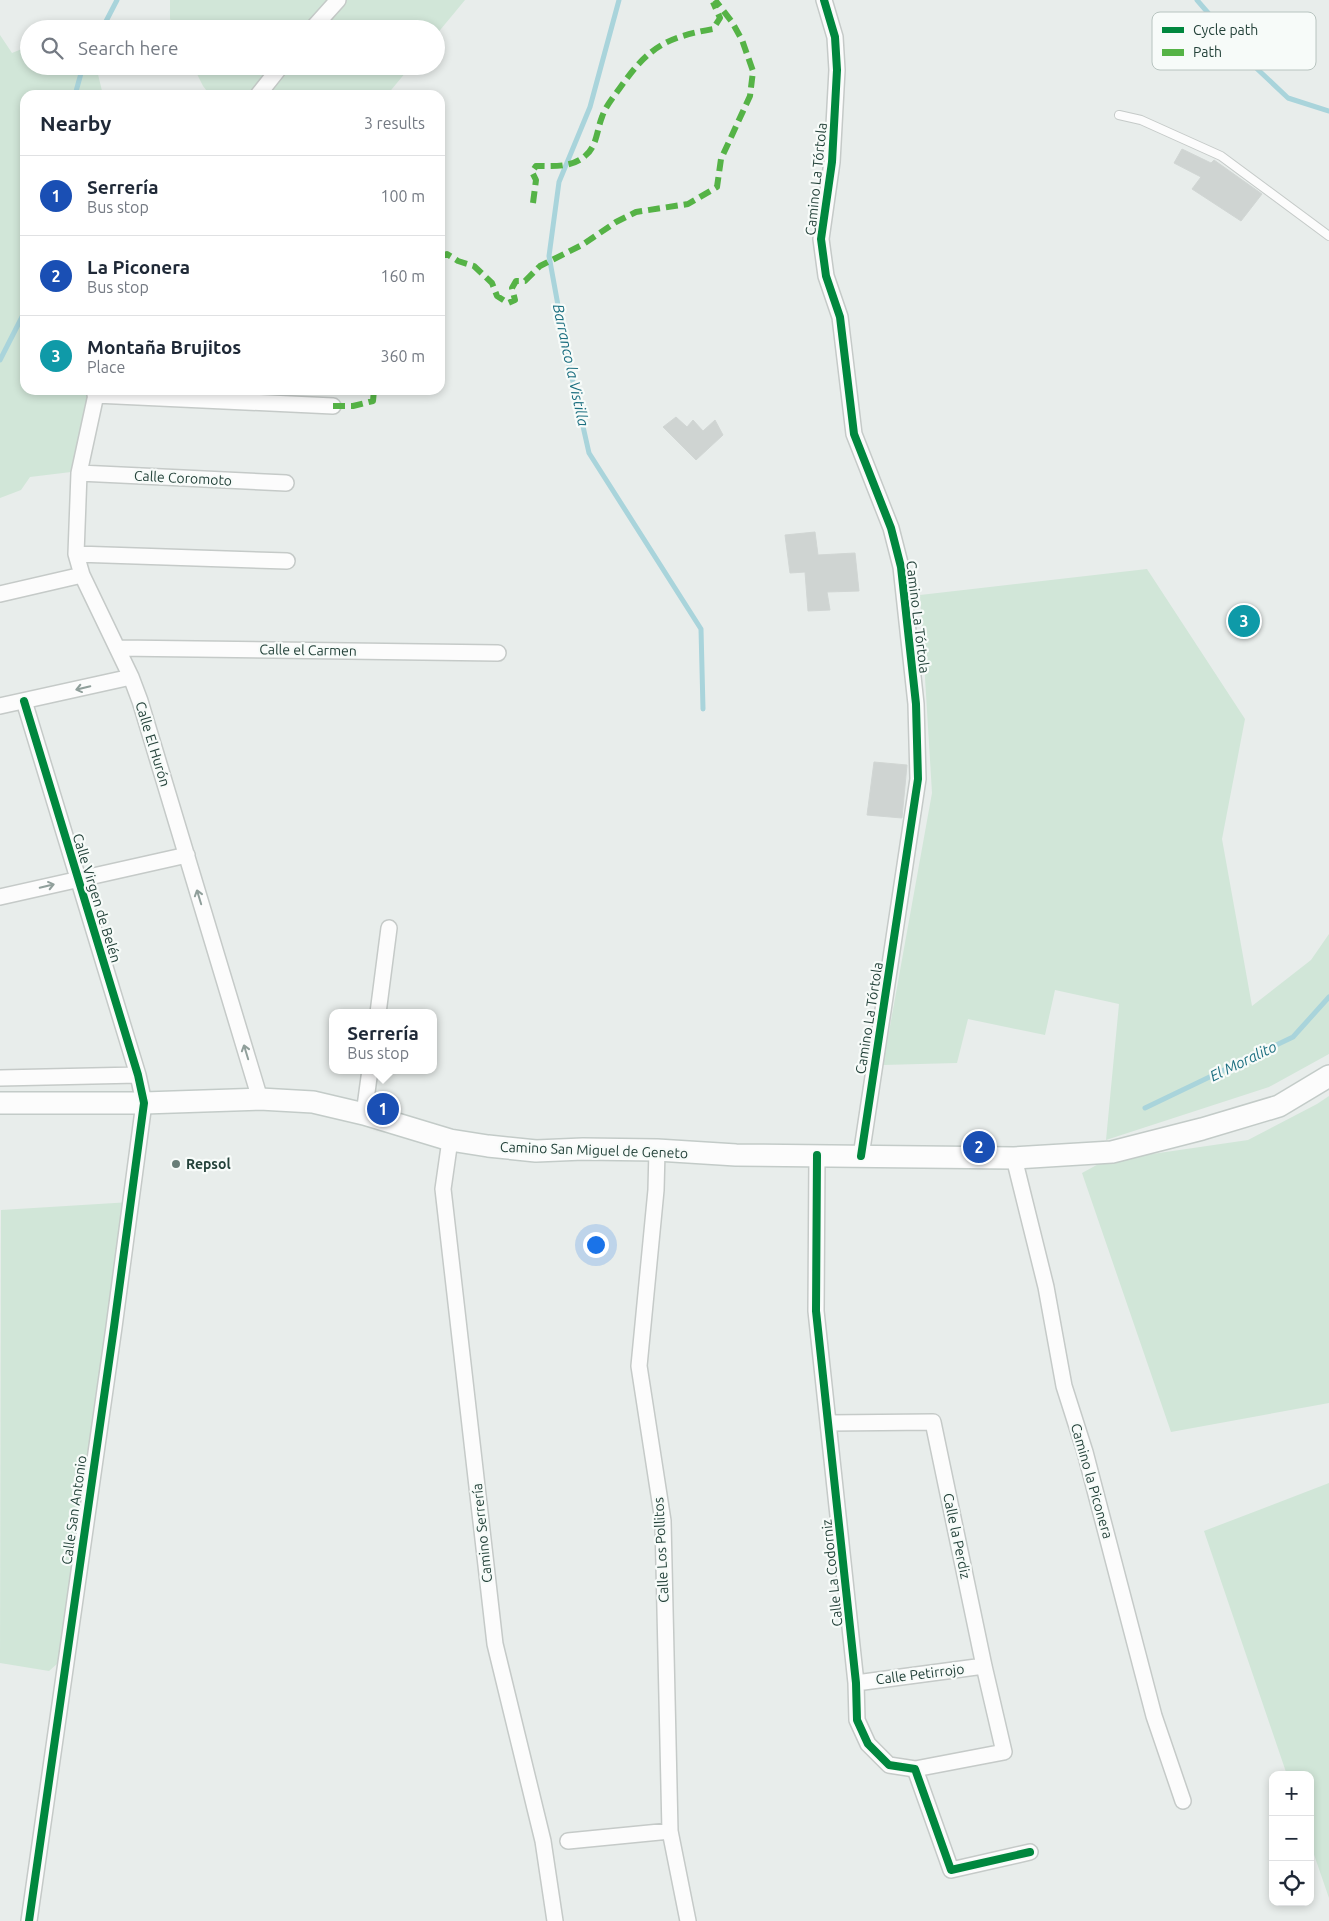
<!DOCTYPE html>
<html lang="en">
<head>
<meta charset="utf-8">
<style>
  :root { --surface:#fff; --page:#f6f6f7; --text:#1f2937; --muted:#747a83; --line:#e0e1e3; --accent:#7c3aed }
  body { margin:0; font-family:Ubuntu,sans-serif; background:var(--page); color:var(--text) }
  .controls { position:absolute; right:15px; bottom:15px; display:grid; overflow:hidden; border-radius:10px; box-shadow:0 2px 8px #0003 }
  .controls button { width:45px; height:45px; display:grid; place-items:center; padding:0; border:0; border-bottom:1px solid var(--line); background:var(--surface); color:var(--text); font:25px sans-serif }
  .you { position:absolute; left:595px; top:1244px; width:18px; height:18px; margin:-12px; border:4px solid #fff; border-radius:50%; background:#1a73e8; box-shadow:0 0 0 8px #1a73e833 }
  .badge { display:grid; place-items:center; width:32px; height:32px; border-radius:50%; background:var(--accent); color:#fff; font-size:16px; font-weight:700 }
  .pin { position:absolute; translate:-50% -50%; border:2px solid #fff; box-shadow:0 1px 5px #0006 }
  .popup { position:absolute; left:329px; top:1009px; width:108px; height:65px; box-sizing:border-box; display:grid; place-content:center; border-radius:10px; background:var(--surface); filter:drop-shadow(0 1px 4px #0005); font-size:16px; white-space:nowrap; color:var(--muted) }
  .popup b { font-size:19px; color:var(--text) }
  .popup::after { content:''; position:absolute; left:50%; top:100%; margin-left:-10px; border:10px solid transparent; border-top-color:var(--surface) }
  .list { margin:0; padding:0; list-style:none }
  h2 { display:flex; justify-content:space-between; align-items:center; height:65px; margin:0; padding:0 20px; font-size:21px }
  h2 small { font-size:16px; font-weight:400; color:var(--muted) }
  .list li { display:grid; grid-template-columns:32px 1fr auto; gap:15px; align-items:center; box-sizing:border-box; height:80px; padding:0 20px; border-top:1px solid var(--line) }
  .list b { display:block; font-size:19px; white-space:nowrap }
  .list p { margin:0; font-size:16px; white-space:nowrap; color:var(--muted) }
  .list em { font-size:16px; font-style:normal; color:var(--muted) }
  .icon { flex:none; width:28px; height:28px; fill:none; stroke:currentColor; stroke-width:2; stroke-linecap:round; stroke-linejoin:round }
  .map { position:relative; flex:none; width:1329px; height:1921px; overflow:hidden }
  .search { position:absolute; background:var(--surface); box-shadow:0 2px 8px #0003; left:20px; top:20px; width:425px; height:55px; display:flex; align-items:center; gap:12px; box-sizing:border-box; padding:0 18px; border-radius:28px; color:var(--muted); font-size:19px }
  .panel { position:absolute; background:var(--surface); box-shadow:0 2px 8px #0003; left:20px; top:90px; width:425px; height:305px; border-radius:15px }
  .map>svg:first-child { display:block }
  .green { fill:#d1e6d8 }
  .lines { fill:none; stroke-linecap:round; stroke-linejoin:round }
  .stream { stroke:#a9d4db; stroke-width:5 }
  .building { fill:#cfd4d2; stroke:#d1d6d4 }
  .lane-casing { stroke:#c5cac8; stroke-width:10 }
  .street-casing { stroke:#c5cac8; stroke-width:18 }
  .secondary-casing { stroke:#c3cbc8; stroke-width:24 }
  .lane { stroke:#fcfcfc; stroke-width:8 }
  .street { stroke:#fcfcfc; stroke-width:15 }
  .secondary { stroke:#fcfcfc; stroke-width:21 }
  .quiet { stroke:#55b346; stroke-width:6; stroke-dasharray:12 6; stroke-linecap:butt }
  .cycleway-casing { stroke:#f7fbf9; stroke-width:11 }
  .cycleway { stroke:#00873e; stroke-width:8 }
  .oneway { stroke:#909f9b }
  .poi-dot { fill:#697e78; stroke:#f7fbf9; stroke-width:2 }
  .labels { text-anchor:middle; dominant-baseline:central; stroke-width:4.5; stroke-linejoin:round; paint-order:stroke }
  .street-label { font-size:14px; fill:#24423a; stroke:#f7fbf9 }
  .poi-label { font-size:14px; font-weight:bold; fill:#24423a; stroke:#f7fbf9; text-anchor:start }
  .water-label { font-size:15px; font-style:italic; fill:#1c6f80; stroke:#f7fbf9 }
  .key { fill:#f7fbf9; stroke:#b8c4c0; stroke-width:1 }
  .key-label { font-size:14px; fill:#24423a }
</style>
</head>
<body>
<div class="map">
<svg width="1329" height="1921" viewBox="0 0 1329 1921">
  <rect width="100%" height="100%" fill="#e8edeb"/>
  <path class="green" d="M170,0H465L436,35V29H175L170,19Z
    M0,35L12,53L29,46V66H96L103,95H25V390H91L71,472L30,477L21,490L0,498Z
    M193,66H411L387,95H210L203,86Z
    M1147,569L1245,719L1222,839L1252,1006L1311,960L1329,934V1054L1269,1087L1106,1140L1119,1004L1055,990L1045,1035L968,1019L957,1063L883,1065L932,793L920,595Z
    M1329,1096V1403L1171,1432L1082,1173L1104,1161L1248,1140L1317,1104Z
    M131,1202L66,1656L49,1671L0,1663L1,1210Z
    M1329,1483V1898L1310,1843V1775H1287L1204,1531Z"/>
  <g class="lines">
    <path class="stream" d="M619,0L590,107L559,182L549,256L568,360L589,453L701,629L703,709
      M1197,0L1253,65L1288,98L1329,111
      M102,29L117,0
      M75,95L83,66
      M0,360L25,311
      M1145,1108L1293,1037L1329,997"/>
  </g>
  <path class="building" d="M1182,149L1211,163L1214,160L1262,194L1241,221L1192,189L1201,177L1174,163Z
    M676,417L687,427L693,420L703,431L715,420L723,435L696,460L663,427Z
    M815,532L818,555L855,553L859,591L827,592L830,610L808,611L805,572L790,573L785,535Z
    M874,762L907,765L902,818L867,815Z"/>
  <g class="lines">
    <g class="lane-casing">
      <path id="lane" d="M1119,115L1141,120L1221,156L1329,236"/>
    </g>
    <g class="street-casing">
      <path id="street" d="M824,0L835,37L837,70L832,162L821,239L826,276L840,317L854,434L891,528L901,567L916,704L918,779L861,1156
        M312,29L338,0
        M258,95L281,66
        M97,390L79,473L76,554L82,575L131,677L140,701L260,1099
        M95,395L333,406
        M79,473L286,483
        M76,554L287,561
        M0,594L82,575
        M117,648L498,653
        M24,701L138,1075L144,1103L114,1327L29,1921
        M0,706L131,677
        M0,897L187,855
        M378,1013L389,928
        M0,1078L138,1075
        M364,1114L370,1070
        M450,1140L443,1189L495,1644L543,1841L555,1921
        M657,1150L656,1190L639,1366L663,1521L670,1831L688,1921
        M817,1155L816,1311L856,1683L857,1720L868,1744L889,1765L915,1769L951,1870L1030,1852
        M1014,1158L1046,1287L1064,1386L1085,1452L1154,1716L1183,1801
        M828,1423L933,1422L984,1666L1004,1752L915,1769
        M856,1683L984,1666
        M568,1841L670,1831"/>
    </g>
    <g class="secondary-casing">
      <path id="secondary" d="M0,1103H144L260,1099L313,1102L364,1114L450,1140L488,1146L536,1151L583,1149L657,1150L736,1155L1014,1158L1112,1152L1202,1129L1279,1106L1329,1076"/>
    </g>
    <use href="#lane" class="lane"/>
    <use href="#street" class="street"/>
    <use href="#secondary" class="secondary"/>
    <path class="quiet" d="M533,203L536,180L532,172L536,166C553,166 573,168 586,155C597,146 597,129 602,117C606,105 615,95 622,85C649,47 667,37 713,29L720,18L713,2
      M440,257L447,254L458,261L474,266L492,283L497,296L508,303L515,300L512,288L516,281H525L540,266L582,245L616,222L636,212L688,204L717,187L721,159L750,96L753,71L742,40L732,22L715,0
      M333,406H353L373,401L374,390"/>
    <g class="cycleway-casing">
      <path id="cycleway" d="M824,0L835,37L837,70L832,162L821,239L826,276L840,317L854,434L891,528L901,567L916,704L918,779L861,1156
        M24,701L138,1075L144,1103L114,1327L29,1921
        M817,1155L816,1311L856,1683L857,1720L868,1744L889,1765L915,1769L951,1870L1030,1852"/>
    </g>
    <use href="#cycleway" class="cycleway"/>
  </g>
  <defs><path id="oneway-shaft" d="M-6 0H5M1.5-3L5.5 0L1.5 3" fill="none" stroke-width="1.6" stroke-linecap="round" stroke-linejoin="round" transform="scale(1.25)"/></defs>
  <g class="oneway">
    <use href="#oneway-shaft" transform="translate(83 688) rotate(167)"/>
    <use href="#oneway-shaft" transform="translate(47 886) rotate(-13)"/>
    <use href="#oneway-shaft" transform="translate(199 897) rotate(-107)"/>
    <use href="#oneway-shaft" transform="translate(246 1052) rotate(-107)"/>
  </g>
  <circle class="poi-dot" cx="176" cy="1164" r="5"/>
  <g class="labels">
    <g class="street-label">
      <text transform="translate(816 179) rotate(-84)">Camino La Tórtola</text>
      <text transform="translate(183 478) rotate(3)">Calle Coromoto</text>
      <text transform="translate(918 617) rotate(83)">Camino La Tórtola</text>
      <text transform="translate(308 650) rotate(1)">Calle el Carmen</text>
      <text transform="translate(153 744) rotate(73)">Calle El Hurón</text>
      <text transform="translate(97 898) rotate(73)">Calle Virgen de Belén</text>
      <text transform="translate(869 1018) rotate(-81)">Camino La Tórtola</text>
      <text transform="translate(594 1150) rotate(2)">Camino San Miguel de Geneto</text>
      <text transform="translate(1092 1481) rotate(74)">Camino la Piconera</text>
      <text transform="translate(74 1510) rotate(-82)">Calle San Antonio</text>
      <text transform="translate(482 1533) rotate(-96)">Camino Serrería</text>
      <text transform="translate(957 1536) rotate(78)">Calle la Perdiz</text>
      <text transform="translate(661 1550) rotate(-93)">Calle Los Pollitos</text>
      <text transform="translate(832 1573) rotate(-96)">Calle La Codorniz</text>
      <text transform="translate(920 1674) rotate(-7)">Calle Petirrojo</text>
    </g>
    <g class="poi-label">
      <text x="186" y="1164">Repsol</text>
    </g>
    <g class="water-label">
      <text transform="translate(571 365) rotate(78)">Barranco la Vistilla</text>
      <text transform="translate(1243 1061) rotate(-26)">El Moralito</text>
    </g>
  </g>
  <rect x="1152" y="12" width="164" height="58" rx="8" class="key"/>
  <rect x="1162" y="27" width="22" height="6" fill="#00873e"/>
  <rect x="1162" y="49" width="22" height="7" fill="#55b346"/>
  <g class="key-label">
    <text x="1193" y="35">Cycle path</text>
    <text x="1193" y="57">Path</text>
  </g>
</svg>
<div class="controls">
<button>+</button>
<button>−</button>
<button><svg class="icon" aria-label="locate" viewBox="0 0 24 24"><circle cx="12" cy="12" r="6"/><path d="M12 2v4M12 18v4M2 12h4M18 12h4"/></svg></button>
</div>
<div class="you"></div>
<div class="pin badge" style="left:383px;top:1109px;background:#1a4fb4">1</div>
<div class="popup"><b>Serrería</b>Bus stop</div>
<div class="pin badge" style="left:979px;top:1147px;background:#1a4fb4">2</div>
<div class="pin badge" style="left:1244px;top:621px;background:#0f9aa8">3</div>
<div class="search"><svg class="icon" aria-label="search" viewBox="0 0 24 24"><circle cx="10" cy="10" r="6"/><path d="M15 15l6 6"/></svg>Search here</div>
<section class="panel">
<h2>Nearby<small>3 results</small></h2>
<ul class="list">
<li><span class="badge" style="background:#1a4fb4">1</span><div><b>Serrería</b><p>Bus stop</p></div><em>100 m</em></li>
<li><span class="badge" style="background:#1a4fb4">2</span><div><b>La Piconera</b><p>Bus stop</p></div><em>160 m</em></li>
<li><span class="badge" style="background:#0f9aa8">3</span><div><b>Montaña Brujitos</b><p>Place</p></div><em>360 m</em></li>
</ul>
</section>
</div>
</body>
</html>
